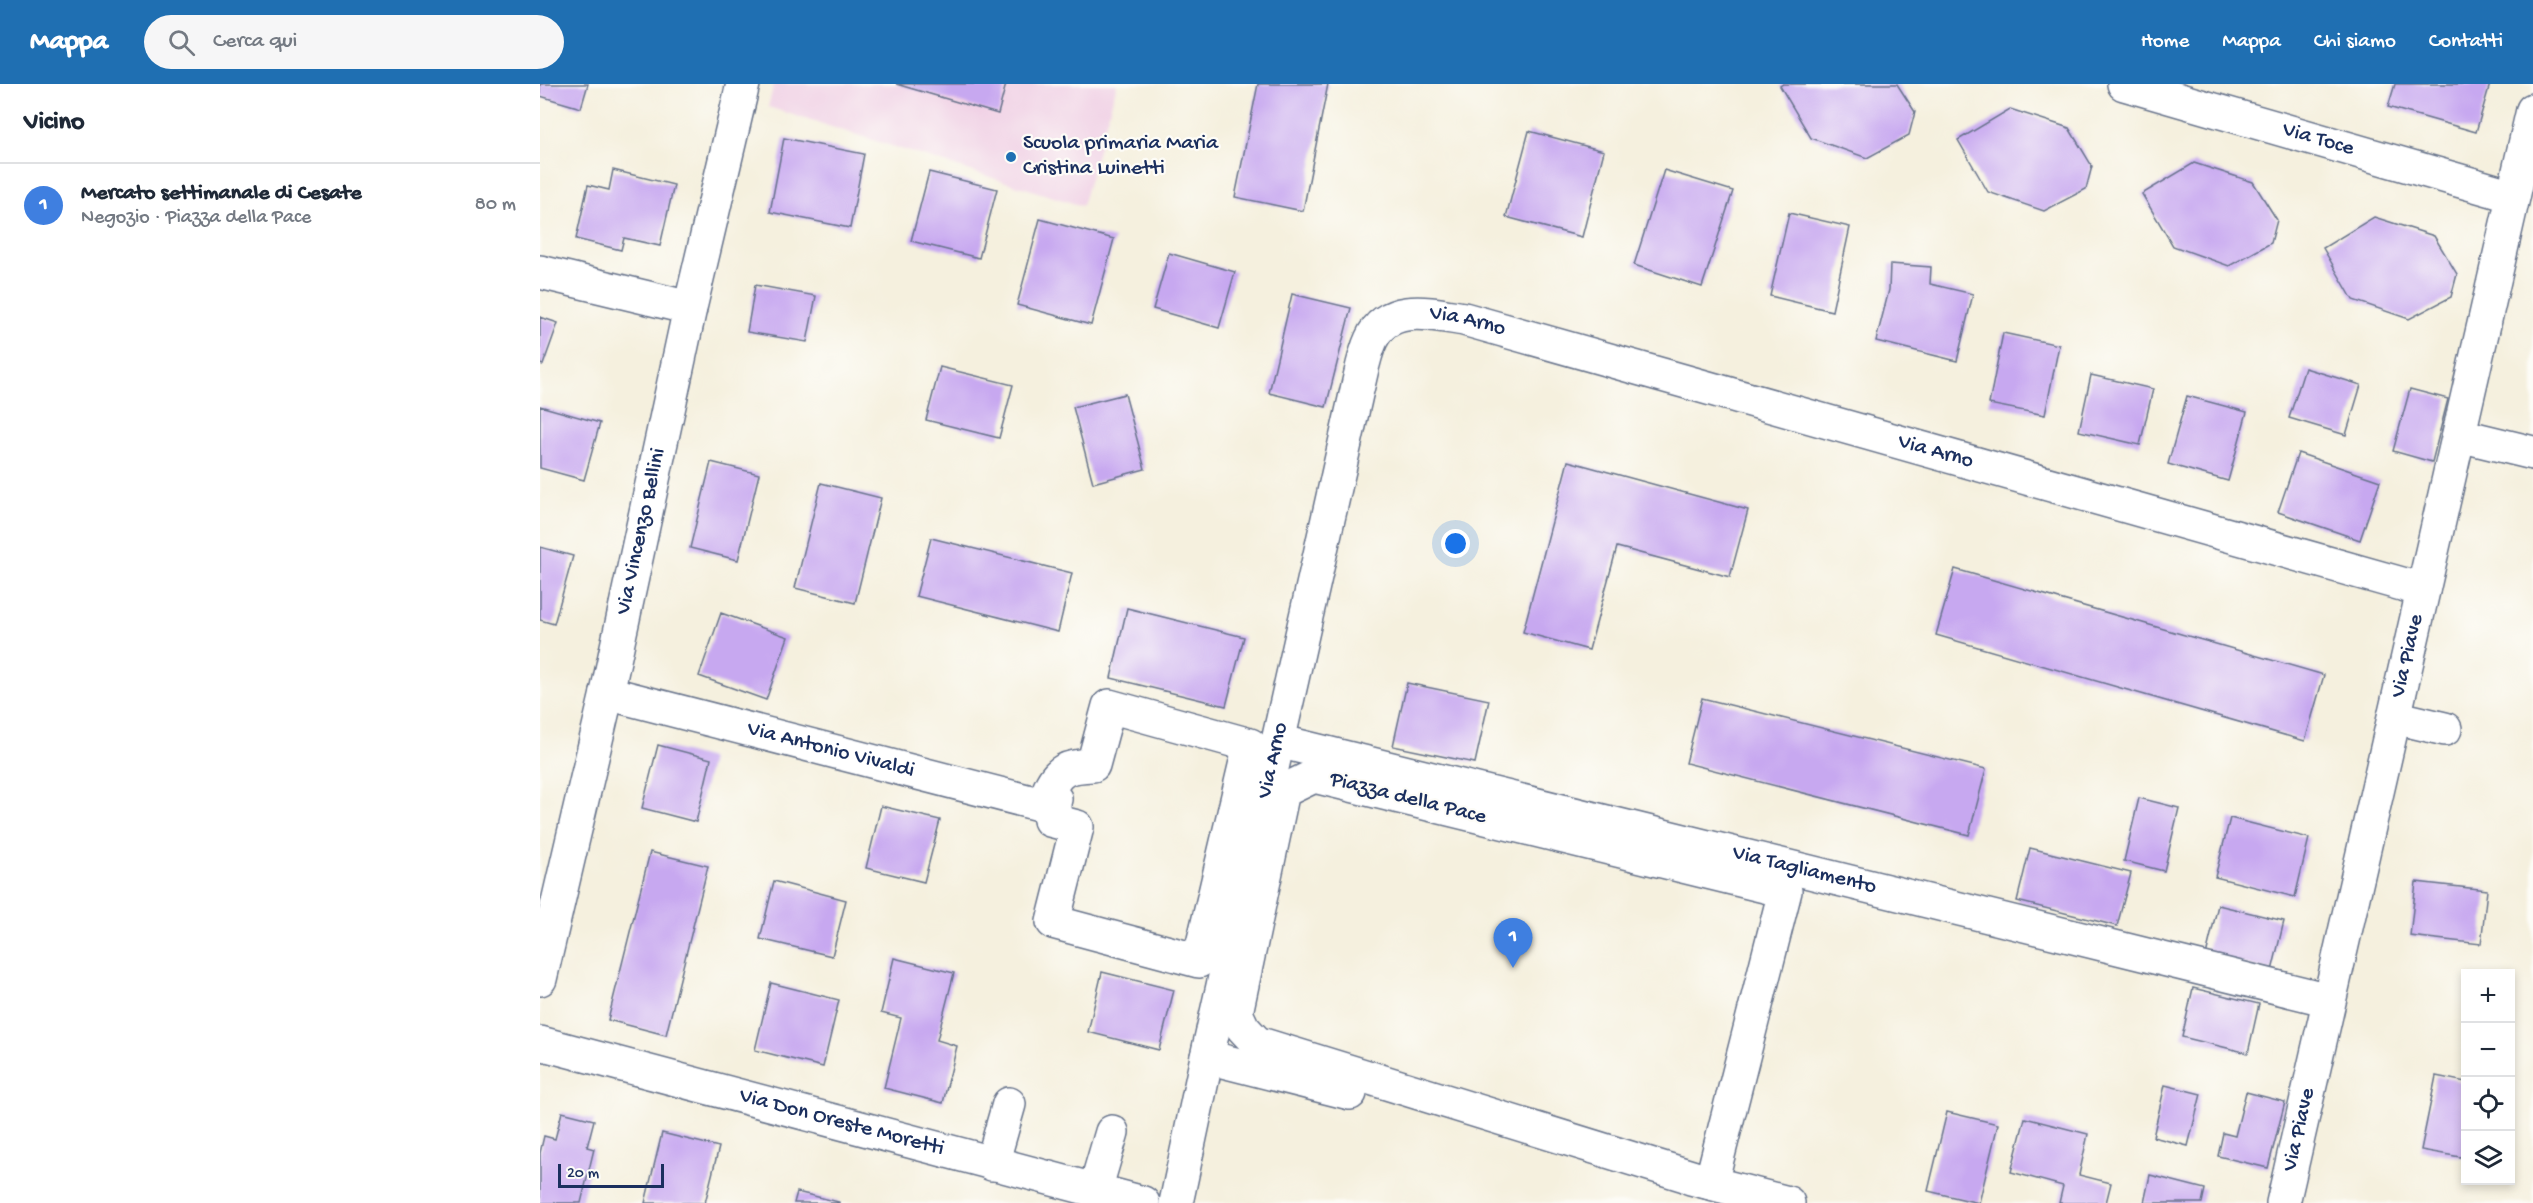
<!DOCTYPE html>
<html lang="it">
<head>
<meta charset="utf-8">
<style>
  :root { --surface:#fff; --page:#f6f6f7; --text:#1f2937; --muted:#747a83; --line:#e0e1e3; --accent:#1f6fb2 }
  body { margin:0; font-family:"Gochi Hand",sans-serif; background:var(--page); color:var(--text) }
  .controls { position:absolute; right:18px; bottom:18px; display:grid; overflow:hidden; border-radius:0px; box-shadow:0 3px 9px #0003 }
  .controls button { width:54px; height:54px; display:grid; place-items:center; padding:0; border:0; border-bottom:2px solid var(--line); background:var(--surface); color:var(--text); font:30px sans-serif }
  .scale { position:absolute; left:18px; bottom:15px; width:106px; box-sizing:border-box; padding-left:6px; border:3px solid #1b2f5e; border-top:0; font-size:16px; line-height:21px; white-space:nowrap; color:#1b2f5e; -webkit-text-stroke:4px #fdfcf7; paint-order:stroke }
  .you { position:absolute; left:916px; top:460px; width:21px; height:21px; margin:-15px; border:4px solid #fff; border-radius:50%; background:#1a73e8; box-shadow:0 0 0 9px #1a73e833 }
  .badge { display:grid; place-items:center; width:39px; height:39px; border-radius:50%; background:var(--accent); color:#fff; font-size:20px; font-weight:700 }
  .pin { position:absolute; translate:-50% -50px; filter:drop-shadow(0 2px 3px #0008) }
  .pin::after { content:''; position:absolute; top:32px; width:21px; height:18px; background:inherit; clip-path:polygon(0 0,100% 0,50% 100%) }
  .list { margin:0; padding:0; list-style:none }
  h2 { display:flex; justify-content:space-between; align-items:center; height:78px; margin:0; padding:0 24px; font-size:26px }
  h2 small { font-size:20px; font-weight:400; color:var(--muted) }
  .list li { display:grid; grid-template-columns:39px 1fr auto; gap:18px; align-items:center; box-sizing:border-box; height:84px; padding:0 24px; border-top:2px solid var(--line) }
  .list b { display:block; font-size:22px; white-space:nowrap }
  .list p { margin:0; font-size:20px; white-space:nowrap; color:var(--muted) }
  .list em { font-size:20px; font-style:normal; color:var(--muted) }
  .icon { flex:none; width:33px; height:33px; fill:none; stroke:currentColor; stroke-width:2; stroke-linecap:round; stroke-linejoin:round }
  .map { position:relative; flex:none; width:1993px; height:1119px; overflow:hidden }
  header { display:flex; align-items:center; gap:36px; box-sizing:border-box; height:84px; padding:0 30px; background:var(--accent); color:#fff }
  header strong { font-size:28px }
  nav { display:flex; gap:33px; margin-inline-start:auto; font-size:21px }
  .search { width:420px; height:54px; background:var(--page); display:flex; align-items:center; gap:15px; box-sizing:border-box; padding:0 21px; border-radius:33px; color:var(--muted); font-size:22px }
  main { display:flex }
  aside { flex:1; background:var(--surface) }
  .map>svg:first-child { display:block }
  .built { fill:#f0d0e5 }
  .building { fill:#c7a8f0 }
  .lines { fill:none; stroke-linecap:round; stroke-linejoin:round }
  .minor-casing { stroke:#67738b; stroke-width:36 }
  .minor { stroke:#fff; stroke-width:33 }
  .poi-dot { fill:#1f6fb2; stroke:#fdfcf7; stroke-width:2 }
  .labels { text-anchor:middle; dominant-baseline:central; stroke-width:4.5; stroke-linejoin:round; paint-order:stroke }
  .street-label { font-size:22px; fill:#1b2f5e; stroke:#fdfcf7 }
  .poi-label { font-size:22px; fill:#1b2f5e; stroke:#fdfcf7; text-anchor:start }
</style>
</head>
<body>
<header>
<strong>Mappa</strong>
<div class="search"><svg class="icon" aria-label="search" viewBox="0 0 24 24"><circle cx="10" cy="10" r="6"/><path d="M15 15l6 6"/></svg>Cerca qui</div>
<nav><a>Home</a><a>Mappa</a><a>Chi siamo</a><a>Contatti</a></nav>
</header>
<main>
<aside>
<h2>Vicino<small></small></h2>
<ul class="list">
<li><span class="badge" style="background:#3f7fe0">1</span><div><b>Mercato settimanale di Cesate</b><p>Negozio · Piazza della Pace</p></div><em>80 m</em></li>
</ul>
</aside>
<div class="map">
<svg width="1993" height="1119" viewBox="0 0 1993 1119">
  <rect width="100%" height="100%" fill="#fdfcf7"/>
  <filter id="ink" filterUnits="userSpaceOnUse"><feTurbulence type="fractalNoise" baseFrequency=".0167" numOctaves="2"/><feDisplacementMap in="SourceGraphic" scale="12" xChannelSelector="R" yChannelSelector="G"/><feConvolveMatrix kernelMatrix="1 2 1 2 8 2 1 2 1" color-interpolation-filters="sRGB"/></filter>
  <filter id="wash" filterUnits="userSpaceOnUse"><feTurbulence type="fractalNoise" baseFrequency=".008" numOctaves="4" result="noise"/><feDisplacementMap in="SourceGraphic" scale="24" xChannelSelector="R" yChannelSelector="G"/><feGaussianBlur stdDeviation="1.35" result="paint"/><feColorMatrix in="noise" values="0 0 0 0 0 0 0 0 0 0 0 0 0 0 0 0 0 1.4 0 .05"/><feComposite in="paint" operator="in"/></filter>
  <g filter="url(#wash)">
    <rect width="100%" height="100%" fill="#f5f0de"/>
    <path class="built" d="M234,0H577L542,122L228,23Z"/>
    <g id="blocks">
      <path class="building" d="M0,0H48L41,24L0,12Z
        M356,0H466L458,30Z
        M718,0H788L763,127L695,113Z
        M1243,0H1357L1375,28L1369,51L1327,74L1271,54L1240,2Z
        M1855,0H1950L1936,48L1848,23Z
        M1470,25L1529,44L1552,82L1546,105L1504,127L1448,108L1418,56Z
        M989,47L1064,67L1042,153L966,133Z
        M244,54L324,70L310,144L230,128Z
        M1654,79L1713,98L1737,136L1731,159L1689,182L1633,162L1602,110Z
        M73,86L134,101L120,162L84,154L81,166L36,155L48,101L69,106Z
        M1124,86L1193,107L1162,203L1094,181Z
        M389,88L457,105L439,174L371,157Z
        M1249,129L1310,143L1292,227L1230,212Z
        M1834,133L1894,152L1917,190L1911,213L1869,235L1813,216L1783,164Z
        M500,135L574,155L551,241L477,221Z
        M629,169L695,188L679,244L613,225Z
        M1350,180L1391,183L1390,200L1433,210L1417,277L1336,257L1349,206Z
        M215,201L276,212L267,258L207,248Z
        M752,210L811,224L786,323L729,309Z
        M0,233L18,239L3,281L0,280Z
        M1463,249L1519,261L1505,331L1449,320Z
        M400,283L473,301L459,354L386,336Z
        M1765,284L1821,301L1806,351L1749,334Z
        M1551,291L1613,305L1600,361L1539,347Z
        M1870,305L1908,315L1892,378L1853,367Z
        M585,310L605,385L553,399L533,323Z
        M1647,312L1707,328L1688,397L1628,380Z
        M0,322L60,339L44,396L0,384Z
        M1758,369L1840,397L1820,456L1738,428Z
        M1028,377L1208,426L1190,493L1077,463L1049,566L983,548Z
        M171,378L219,390L198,476L150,464Z
        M281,399L341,414L315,519L255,504Z
        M391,454L532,489L518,548L376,512Z
        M0,463L33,472L14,540L0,536Z
        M1415,485L1784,591L1765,657L1396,551Z
        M587,524L704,553L686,622L571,594Z
        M181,529L248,553L226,616L159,592Z
        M867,599L949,616L935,679L853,662Z
        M1162,614L1446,685L1429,751L1146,679Z
        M118,661L171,675L156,738L102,724Z
        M1599,714L1639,724L1624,787L1584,777Z
        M341,722L400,736L384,798L326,784Z
        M1690,734L1769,754L1755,813L1675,793Z
        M1490,764L1591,789L1577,842L1477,817Z
        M110,768L168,782L126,951L68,936Z
        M234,797L306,816L292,872L220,855Z
        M1876,798L1947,806L1941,860L1870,852Z
        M1678,821L1744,837L1732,887L1666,871Z
        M354,874L414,889L397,956L417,962L403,1019L344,1004L361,934L341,929Z
        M562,888L634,906L619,966L548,948Z
        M231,899L299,916L283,983L215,966Z
        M1653,904L1719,920L1708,969L1642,953Z
        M1896,992L1926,998V1074L1881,1066Z
        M1625,1001L1661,1010L1648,1062L1613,1053Z
        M1706,1008L1745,1018L1728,1084L1678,1072L1683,1049L1695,1052Z
        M22,1028L54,1036L47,1063L54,1065L41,1119H0V1069L4,1052L15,1055Z
        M1407,1028L1458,1040L1439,1119L1388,1107Z
        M1485,1034L1548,1050L1539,1091L1571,1099L1566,1119H1519L1523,1102L1471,1088Z
        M122,1049L179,1063L165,1119H105Z
        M1610,1091L1665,1105L1662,1119H1604Z
        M257,1108L299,1118V1119H254Z"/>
    </g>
  </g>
  <g filter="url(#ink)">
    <use href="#blocks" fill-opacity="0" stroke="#67738b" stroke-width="1.5"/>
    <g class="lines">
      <g class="minor-casing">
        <g id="minor">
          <path id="s1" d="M1584,0L1973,112"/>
          <path d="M0,188L150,224"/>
          <path d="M1919,351L1993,369"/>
          <path id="s2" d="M67,609L514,724"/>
          <path d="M569,622L710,661L659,877L513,838L537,743L510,736L515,715L508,709C517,685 528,682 553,681Z"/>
          <path d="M1854,633L1905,645"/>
          <path id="s3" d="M738,657L1789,916"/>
          <path d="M774,692L1245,807L1171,1099L717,959L703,944L696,929L743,707Z"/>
          <path id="s4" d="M0,895L67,609L150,224L203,0"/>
          <path id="s5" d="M0,959L603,1119"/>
          <path d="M667,973L810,1009"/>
          <path d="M452,1080L469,1020"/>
          <path d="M1151,1094L1248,1119"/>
          <path d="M555,1106L572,1048"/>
          <path id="s6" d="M636,1119L667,973L817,306C821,290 824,271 831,256C848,218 892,230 924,235L1883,506"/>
          <path id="s7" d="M1743,1119L1993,26"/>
        </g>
      </g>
      <use href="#minor" class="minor"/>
    </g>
  </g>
  <circle class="poi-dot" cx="471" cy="73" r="6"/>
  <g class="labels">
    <g class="street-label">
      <text stroke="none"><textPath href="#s1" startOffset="202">Via Toce</textPath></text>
      <text stroke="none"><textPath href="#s6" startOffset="993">Via Arno</textPath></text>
      <text stroke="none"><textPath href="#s6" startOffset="1479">Via Arno</textPath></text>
      <text stroke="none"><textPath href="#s4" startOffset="459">Via Vincenzo Bellini</textPath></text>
      <text stroke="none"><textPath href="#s7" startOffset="561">Via Piave</textPath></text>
      <text stroke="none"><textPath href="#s2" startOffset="231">Via Antonio Vivaldi</textPath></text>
      <text stroke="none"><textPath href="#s6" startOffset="453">Via Arno</textPath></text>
      <text transform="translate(868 715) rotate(14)">Piazza della Pace</text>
      <text stroke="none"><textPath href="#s3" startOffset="542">Via Tagliamento</textPath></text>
      <text stroke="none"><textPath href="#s5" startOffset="312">Via Don Oreste Moretti</textPath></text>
      <text stroke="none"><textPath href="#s7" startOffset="75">Via Piave</textPath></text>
    </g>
    <g class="poi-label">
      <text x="483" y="60">Scuola primaria Maria<tspan x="483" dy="25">Cristina Luinetti</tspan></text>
    </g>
  </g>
</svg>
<div class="controls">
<button>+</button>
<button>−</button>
<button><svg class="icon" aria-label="locate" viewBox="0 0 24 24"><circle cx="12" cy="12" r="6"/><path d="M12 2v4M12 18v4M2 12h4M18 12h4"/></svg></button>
<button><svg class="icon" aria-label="layers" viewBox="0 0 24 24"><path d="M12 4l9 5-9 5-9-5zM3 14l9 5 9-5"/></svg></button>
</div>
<div class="scale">20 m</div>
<div class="you"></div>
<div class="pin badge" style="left:973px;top:884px;background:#3f7fe0">1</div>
</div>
</main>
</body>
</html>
